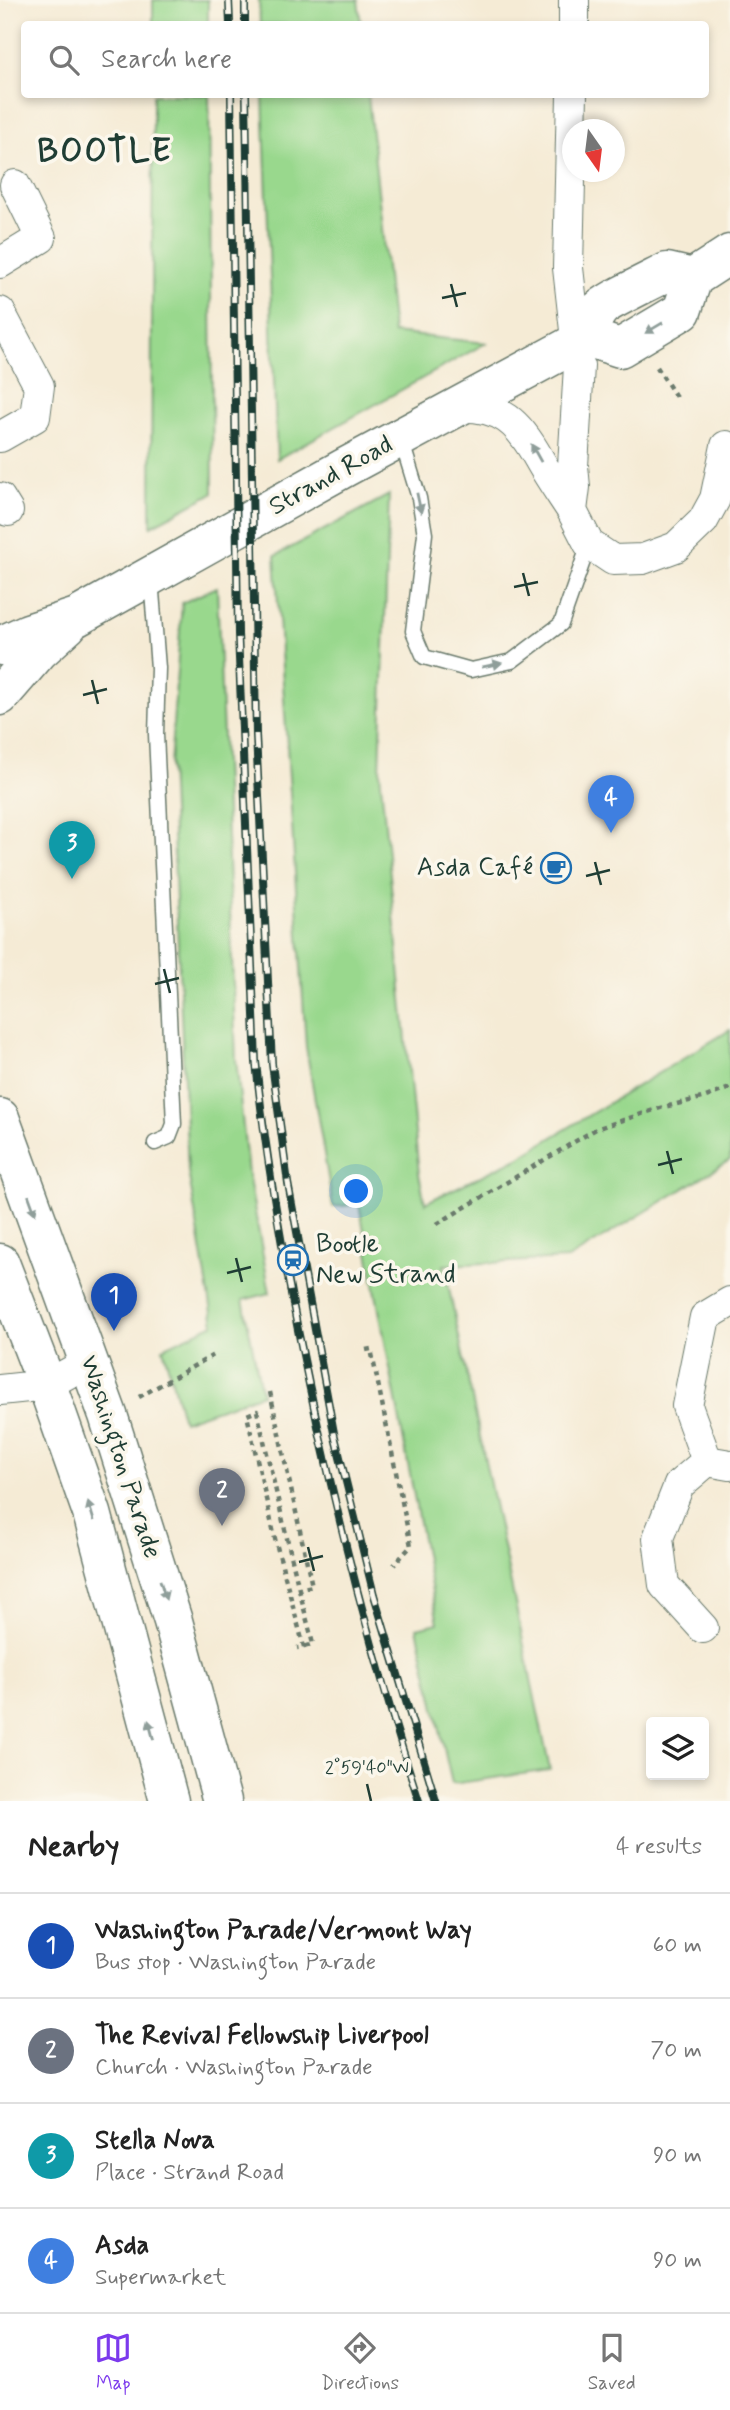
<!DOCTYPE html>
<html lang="en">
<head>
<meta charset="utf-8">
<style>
  :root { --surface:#fff; --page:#f2f2f2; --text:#222; --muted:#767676; --line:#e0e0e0; --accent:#7c3aed }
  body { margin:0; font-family:Mynerve,sans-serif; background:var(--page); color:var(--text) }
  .controls { position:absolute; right:21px; bottom:21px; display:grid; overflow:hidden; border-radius:7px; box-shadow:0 4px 10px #0003 }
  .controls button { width:63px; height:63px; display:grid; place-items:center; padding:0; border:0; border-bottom:2px solid var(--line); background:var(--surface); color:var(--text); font:35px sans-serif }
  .compass { position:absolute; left:562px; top:119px; width:63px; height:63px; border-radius:50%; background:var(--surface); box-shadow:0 4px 10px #0003; rotate:166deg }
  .you { position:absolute; left:357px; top:1192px; width:24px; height:24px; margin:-18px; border:5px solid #fff; border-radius:50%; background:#1a73e8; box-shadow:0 0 0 10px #1a73e833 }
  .badge { display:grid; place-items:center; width:46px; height:46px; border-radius:50%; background:var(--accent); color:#fff; font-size:23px; font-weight:700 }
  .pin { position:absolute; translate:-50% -58px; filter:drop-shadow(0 2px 4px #0008) }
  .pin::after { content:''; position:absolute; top:37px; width:24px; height:21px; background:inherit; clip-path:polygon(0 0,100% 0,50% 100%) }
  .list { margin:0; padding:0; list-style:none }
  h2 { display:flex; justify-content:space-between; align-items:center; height:91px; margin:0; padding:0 28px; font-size:30px }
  h2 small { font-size:23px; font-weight:400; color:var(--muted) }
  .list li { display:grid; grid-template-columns:46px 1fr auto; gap:21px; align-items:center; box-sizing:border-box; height:105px; padding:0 28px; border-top:2px solid var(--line) }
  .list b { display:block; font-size:26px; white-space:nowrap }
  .list p { margin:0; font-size:23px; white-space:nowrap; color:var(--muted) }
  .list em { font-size:23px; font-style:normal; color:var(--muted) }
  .icon { flex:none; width:38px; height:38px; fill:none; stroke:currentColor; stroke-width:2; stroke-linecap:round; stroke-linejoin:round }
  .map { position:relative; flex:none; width:730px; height:1801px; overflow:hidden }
  .search { position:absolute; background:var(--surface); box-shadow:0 4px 10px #0003; left:21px; right:21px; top:21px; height:77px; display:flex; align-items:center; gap:18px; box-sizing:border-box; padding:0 24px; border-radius:7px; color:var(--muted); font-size:26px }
  .sheet { height:511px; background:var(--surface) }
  nav { display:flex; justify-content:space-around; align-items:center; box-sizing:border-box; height:98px; border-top:2px solid var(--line); background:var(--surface); font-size:19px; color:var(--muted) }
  nav a { display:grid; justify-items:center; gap:4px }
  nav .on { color:var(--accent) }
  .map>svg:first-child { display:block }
  .green { fill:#99d88d; stroke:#5c8a60; stroke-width:2 }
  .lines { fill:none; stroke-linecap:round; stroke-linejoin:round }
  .lane-casing { stroke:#6a7a6c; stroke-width:17 }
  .street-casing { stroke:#6a7a6c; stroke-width:32 }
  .secondary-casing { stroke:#6a7a6c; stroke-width:41 }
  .path { stroke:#6a7a6c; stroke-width:4.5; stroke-dasharray:5 5; stroke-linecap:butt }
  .lane { stroke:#fff; stroke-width:14 }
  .street { stroke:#fff; stroke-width:30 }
  .secondary { stroke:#fff; stroke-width:38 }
  .rail-casing { stroke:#1f3d34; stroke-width:8 }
  .rail { stroke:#fbf7ec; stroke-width:5; stroke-dasharray:16; stroke-linecap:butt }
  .oneway { fill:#8f9e9a }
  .ticks { fill:none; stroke:#1f3d34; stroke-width:2.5 }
  .labels { text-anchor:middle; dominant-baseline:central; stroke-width:7; stroke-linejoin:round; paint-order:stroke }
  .street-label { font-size:26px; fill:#1f3d34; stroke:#fbf7ec }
  .poi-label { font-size:26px; fill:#1f3d34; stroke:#fbf7ec; text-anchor:end }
  .district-label { font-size:33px; font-weight:bold; letter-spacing:2px; fill:#1f3d34; stroke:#fbf7ec }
  .ticks-label { font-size:18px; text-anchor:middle; fill:#1f3d34; stroke:#fbf7ec; stroke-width:7; stroke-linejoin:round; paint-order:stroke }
</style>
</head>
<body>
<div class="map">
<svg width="730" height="1801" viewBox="0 0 730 1801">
  <rect width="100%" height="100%" fill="#fbf7ec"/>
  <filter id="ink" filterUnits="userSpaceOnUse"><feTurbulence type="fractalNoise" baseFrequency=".0143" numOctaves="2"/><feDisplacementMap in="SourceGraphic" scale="14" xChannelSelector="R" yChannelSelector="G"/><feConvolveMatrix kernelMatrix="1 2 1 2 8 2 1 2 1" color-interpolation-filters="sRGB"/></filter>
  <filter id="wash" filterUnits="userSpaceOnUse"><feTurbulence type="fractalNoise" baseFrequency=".00686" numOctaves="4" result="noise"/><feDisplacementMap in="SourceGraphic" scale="28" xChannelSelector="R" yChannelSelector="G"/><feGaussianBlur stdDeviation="1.57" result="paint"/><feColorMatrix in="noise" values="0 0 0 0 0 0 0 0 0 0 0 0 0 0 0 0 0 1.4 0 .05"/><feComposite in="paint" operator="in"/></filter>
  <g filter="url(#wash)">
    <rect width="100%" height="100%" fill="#f5ebd5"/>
    <path class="green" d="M153,0H208V24H153Z
      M259,0H358L361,24H260Z
      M153,95H209L213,493L151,526Z
      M263,95H368L393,333L486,343L277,459Z
      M389,495L380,772L419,1174L425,1203L518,1158L730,1030V1160L568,1259L444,1265L550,1770L452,1784L417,1628L438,1623L359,1204L333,1207L306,1047L275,556Z
      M217,587L236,1059L248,1174L270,1293L243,1300L262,1394L183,1421L163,1348L214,1324L188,1171L170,765L182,603Z"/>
  </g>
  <g filter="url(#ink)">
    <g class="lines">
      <g class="lane-casing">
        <path id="lane" d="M401,439L419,498L425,534L413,631L424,657L471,670L512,661L561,624L589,544
          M151,579L158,668L156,734L174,1124L169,1137L155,1143"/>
      </g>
      <g class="street-casing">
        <path id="street" d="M574,24V0
          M572,94L568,268L579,366L573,466L575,487L572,511L589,544L613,560L643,559L676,547L703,521L715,499L726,446
          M0,263L41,238L15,185
          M0,312L39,386L35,417L0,437
          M457,407C502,405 519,423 539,459C549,477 561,494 572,511
          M0,498L8,511
          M0,1390L47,1385L90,1361
          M707,1461L687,1406L705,1317L730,1302
          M703,1628L664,1585L658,1538L679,1485L707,1461L730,1465"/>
      </g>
      <g class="secondary-casing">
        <path id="secondary" d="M586,337L620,348L682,311L693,278L730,254
          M0,646L28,633L77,617L344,468L578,342C591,334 590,321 599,310C605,302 656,278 667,272L693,278
          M0,696L39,651L68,625
          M0,1118L108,1415L173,1621L222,1801
          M0,1263L47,1385L92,1513L169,1801"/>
      </g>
      <path class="path" d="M657,367L678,400
        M437,1224L596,1129L660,1108L706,1097L730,1088
        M366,1350L371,1349L411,1546L394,1565
        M270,1392L312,1586L299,1589L257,1411L247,1415L276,1543L304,1647L297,1648
        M139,1397L217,1353
        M299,1589L313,1644L304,1647"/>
      <use href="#lane" class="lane"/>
      <use href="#street" class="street"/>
      <use href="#secondary" class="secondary"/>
      <g class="rail-casing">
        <path id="rail" d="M229,0L230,24
          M245,0V24
          M231,94L238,634L256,1062C265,1154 281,1244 299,1335C330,1492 369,1648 419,1801
          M246,94L256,735L272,1064L288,1183L334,1433L374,1595L436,1801"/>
      </g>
      <use href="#rail" class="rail"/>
    </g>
    <defs><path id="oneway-solid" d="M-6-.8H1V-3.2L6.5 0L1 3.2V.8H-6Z" transform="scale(1.75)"/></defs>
    <g class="oneway">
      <use href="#oneway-solid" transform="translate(654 328) rotate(149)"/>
      <use href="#oneway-solid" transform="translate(536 453) rotate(-119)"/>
      <use href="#oneway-solid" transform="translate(419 503) rotate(78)"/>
      <use href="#oneway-solid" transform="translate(492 665) rotate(-12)"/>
      <use href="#oneway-solid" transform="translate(32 1205) rotate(70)"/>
      <use href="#oneway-solid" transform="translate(91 1511) rotate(-107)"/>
      <use href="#oneway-solid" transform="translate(163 1590) rotate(73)"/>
      <use href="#oneway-solid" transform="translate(151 1730) rotate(-105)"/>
    </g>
  </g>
  <path class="ticks" d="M451,284L457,307M442,298L466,293M523,573L529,596M514,587L538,582M92,680L98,704M83,695L107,689M595,862L601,885M586,876L610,870M164,969L170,993M155,984L179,978M667,1151L673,1174M658,1165L682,1159M236,1258L242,1282M227,1273L251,1267M308,1547L314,1571M299,1562L323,1556M367,1784L371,1801"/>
  <defs>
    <g id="cafe-ring" transform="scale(1.575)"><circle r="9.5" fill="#fbf7ec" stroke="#1f6fb2" stroke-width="1.5"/><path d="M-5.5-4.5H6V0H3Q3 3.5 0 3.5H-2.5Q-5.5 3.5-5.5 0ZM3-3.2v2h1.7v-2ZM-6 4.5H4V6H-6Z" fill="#1f6fb2"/></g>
    <g id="station-ring" transform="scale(1.575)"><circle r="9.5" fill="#fbf7ec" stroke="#1f6fb2" stroke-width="1.5"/><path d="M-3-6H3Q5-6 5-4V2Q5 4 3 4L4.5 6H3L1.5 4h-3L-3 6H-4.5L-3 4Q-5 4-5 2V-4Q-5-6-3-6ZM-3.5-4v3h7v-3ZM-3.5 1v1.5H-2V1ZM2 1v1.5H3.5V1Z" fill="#1f6fb2"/></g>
  </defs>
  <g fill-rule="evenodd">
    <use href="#cafe-ring" x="556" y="868"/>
    <use href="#station-ring" x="293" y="1260"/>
  </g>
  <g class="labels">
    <g class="street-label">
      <text transform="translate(331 476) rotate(-29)">Strand Road</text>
      <text transform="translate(120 1457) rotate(72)">Washington Parade</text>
    </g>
    <g class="poi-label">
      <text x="533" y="868">Asda Café</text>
      <text x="316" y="1245" text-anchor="start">Bootle<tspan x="316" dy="30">New Strand</tspan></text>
    </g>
    <g class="district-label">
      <text x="105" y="152">BOOTLE</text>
    </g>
  </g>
  <g class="ticks-label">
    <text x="367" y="1773">2°59'40"W</text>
  </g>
</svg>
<div class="controls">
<button><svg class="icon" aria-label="layers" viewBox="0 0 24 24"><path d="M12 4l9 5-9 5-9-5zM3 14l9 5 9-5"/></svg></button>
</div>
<svg class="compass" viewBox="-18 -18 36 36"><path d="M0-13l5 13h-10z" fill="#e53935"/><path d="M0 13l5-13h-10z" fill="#767676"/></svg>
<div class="you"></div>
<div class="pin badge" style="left:114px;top:1331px;background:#1a4fb4">1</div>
<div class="pin badge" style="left:222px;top:1526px;background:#6b7280">2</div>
<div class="pin badge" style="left:72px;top:879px;background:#0f9aa8">3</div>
<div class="pin badge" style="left:611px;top:833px;background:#3f7fe0">4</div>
<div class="search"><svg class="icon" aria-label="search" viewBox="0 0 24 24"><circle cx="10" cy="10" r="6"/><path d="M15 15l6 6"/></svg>Search here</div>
</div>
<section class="sheet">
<h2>Nearby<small>4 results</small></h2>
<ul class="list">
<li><span class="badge" style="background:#1a4fb4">1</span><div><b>Washington Parade/Vermont Way</b><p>Bus stop · Washington Parade</p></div><em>60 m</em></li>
<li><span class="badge" style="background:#6b7280">2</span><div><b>The Revival Fellowship Liverpool</b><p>Church · Washington Parade</p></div><em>70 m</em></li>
<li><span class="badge" style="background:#0f9aa8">3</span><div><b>Stella Nova</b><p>Place · Strand Road</p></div><em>90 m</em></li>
<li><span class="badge" style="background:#3f7fe0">4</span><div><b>Asda</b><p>Supermarket</p></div><em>90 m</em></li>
</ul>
</section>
<nav>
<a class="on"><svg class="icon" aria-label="map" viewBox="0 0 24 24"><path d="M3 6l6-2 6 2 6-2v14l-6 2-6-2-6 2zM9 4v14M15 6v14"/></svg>Map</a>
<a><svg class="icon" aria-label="directions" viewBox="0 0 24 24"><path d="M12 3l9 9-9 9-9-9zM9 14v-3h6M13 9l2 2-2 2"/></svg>Directions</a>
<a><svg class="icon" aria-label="saved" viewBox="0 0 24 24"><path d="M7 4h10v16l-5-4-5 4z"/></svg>Saved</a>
</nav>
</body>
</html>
